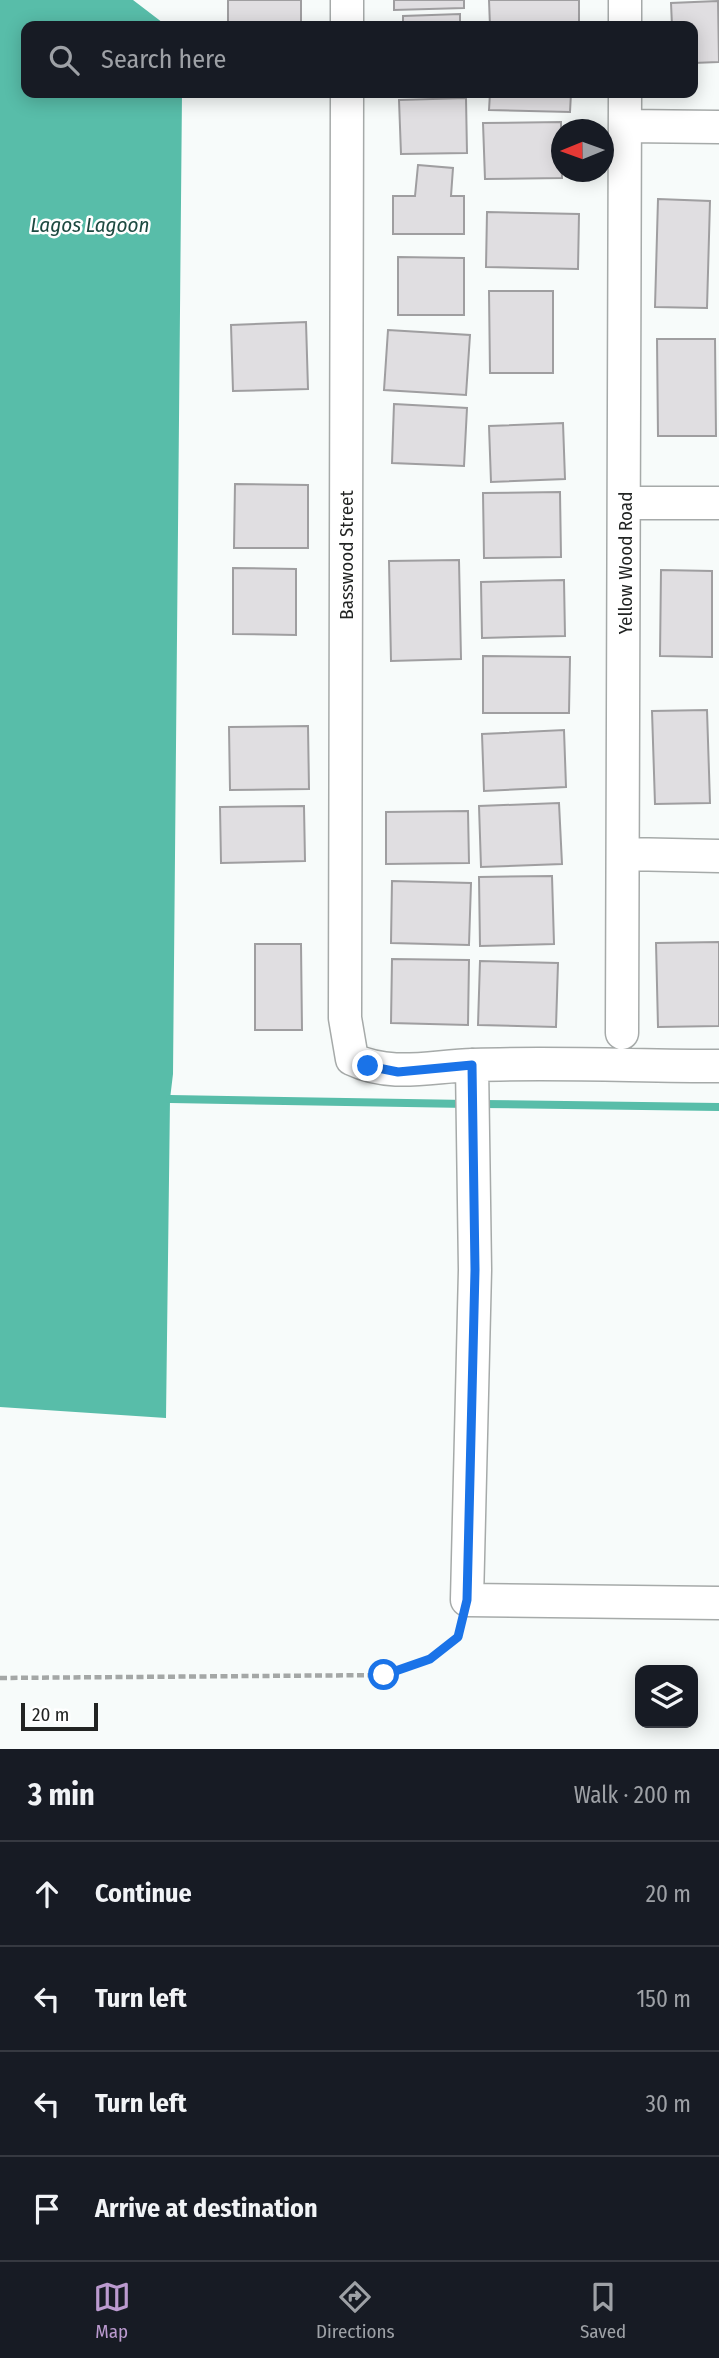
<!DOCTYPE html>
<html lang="en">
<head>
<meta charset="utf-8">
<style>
  :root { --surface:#171b24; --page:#242831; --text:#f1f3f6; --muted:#9ea1a6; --line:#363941; --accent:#bb9acf }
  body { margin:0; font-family:"Fira Sans Condensed",sans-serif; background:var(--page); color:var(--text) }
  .controls { position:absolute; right:21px; bottom:21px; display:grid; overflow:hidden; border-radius:14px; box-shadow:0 4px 18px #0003 }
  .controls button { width:63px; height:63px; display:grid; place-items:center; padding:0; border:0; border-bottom:2px solid var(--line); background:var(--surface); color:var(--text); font:35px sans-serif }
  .compass { position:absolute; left:551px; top:119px; width:63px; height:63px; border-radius:50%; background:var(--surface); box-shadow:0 4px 18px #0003; rotate:269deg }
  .scale { position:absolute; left:21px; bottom:18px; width:77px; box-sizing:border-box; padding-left:7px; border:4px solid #222423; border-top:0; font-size:19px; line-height:24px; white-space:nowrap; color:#222423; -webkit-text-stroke:5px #fff; paint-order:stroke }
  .stop { position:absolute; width:21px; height:21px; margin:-16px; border:5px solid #1a73e8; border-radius:50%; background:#fff }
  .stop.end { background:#1a73e8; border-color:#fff; box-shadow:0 2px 7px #0008 }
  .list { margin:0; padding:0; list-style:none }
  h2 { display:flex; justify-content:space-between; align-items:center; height:91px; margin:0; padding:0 28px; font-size:30px }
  h2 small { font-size:23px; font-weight:400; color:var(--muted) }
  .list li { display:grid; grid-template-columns:46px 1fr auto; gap:21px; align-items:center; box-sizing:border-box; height:105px; padding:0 28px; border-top:2px solid var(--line) }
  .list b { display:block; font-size:26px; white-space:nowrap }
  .list em { font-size:23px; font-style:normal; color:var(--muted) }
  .icon { flex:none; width:38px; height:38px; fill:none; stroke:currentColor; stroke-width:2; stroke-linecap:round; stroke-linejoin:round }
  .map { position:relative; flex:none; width:719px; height:1749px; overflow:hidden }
  .search { position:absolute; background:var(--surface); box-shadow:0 4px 18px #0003; left:21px; right:21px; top:21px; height:77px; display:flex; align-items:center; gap:18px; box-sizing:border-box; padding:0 24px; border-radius:14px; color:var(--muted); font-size:26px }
  .sheet { height:511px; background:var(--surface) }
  nav { display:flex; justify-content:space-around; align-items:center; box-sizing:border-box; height:98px; border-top:2px solid var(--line); background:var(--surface); font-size:19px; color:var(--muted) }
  nav a { display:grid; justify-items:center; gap:4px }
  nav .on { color:var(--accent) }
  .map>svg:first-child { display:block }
  .water { fill:#58bda9 }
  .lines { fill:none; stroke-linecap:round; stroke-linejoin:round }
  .stream { stroke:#58bda9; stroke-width:8 }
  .building { fill:#e0dee1; stroke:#9f9ea0; stroke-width:2 }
  .minor-casing { stroke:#a6aaa9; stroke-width:35 }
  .path { stroke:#a4a7a6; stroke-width:4.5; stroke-dasharray:7 3.5; stroke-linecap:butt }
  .minor { stroke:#fff; stroke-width:32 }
  .route { stroke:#1a73e8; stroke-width:9 }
  .labels { text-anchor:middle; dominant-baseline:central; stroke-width:5; stroke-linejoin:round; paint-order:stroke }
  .street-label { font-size:19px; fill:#222423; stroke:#fff }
  .water-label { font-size:21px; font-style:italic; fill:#1d4a41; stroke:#fff }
</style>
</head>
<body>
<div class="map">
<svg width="719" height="1749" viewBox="0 0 719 1749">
  <rect width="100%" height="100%" fill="#f7fbfa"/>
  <path class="water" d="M0,0H133L167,26H26V93H182L173,1074L170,1099L166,1418L0,1407Z"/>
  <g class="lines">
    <path class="stream" d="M170,1099L468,1104
      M481,1104L719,1107"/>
  </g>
  <path class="building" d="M228,0H301V26H228Z
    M394,0H464V8L394,10Z
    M489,0H579V26H490Z
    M718,1L719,62L693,63V26H672L671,3Z
    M460,14V26H403V16Z
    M490,93H571L570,112L489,110Z
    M466,98L467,153L401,154L399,100Z
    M561,122L562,178L485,179L483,123Z
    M418,165L453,168L451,196H464V234H393V196H415Z
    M658,199L710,201L707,308L655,307Z
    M487,212L579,214L578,269L486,267Z
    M398,257L464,258V315H398Z
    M489,291H553V373H490Z
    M306,322L308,389L233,391L231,325Z
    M388,330L470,335L466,395L384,390Z
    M657,339H715L716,436H658Z
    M394,404L467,408L464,466L392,463Z
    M563,423L565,479L491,482L489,426Z
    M235,484L308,485V548H234Z
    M560,492L561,557L484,558L483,493Z
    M459,560L461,659L391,661L389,561Z
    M233,568L296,569V635L233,634Z
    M661,570L712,571V657L660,656Z
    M564,580L565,636L482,638L481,582Z
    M483,656L570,657L569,713H483Z
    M707,710L710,803L655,804L652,711Z
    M308,726L309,789L230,790L229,727Z
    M564,730L566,787L484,791L482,734Z
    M559,803L562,864L481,867L479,806Z
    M304,806L305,861L221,863L220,807Z
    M468,811L469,863L386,864V812Z
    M552,876L554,944L480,946L479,877Z
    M392,881L471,883L469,945L391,943Z
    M719,942V1026L658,1027L656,943Z
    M255,944H301L302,1030H255Z
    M392,959L469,960L468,1025L391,1023Z
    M480,961L558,963L556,1027L478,1025Z"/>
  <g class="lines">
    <g class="minor-casing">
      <path id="minor" d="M625,0V26
        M347,26V0
        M347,93L345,1018L352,1059C392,1078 431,1066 473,1065C555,1062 637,1066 719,1066
        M625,126L719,127
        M625,503H719
        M625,854L719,856
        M622,1033L625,93
        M472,1065L475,1270L467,1600L719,1603"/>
    </g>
    <path class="path" d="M0,1678L384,1675C411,1665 453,1656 461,1624"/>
    <use href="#minor" class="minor"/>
  </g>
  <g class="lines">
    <path class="route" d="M368,1066L398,1072L472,1065L475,1270L467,1600L458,1637L430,1659L384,1675"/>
  </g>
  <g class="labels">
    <g class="street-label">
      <text transform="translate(346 555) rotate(-90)">Basswood Street</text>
      <text transform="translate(625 563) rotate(-90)">Yellow Wood Road</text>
    </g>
    <g class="water-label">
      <text x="90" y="225">Lagos Lagoon</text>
    </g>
  </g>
</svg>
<div class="controls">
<button><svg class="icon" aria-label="layers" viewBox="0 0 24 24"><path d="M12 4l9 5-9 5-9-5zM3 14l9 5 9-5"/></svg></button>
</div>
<svg class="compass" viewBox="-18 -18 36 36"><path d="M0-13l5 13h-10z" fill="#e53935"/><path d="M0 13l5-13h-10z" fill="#9ea1a6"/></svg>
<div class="scale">20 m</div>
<div class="stop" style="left:384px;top:1675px"></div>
<div class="stop end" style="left:368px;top:1066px"></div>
<div class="search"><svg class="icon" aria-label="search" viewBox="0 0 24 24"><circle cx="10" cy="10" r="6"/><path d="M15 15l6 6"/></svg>Search here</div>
</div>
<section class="sheet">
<h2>3 min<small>Walk · 200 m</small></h2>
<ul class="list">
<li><svg class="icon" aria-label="ahead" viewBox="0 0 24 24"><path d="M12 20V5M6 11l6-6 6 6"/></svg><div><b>Continue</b></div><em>20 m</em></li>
<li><svg class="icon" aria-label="left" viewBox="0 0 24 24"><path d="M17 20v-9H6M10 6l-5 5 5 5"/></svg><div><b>Turn left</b></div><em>150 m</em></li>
<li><svg class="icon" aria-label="left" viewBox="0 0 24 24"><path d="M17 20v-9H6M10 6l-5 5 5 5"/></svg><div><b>Turn left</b></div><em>30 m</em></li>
<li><svg class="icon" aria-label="arrive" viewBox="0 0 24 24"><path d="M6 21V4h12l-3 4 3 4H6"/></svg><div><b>Arrive at destination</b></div></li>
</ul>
</section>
<nav>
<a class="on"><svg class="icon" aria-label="map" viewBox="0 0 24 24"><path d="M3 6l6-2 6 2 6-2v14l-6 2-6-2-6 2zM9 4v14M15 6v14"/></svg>Map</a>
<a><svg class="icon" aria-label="directions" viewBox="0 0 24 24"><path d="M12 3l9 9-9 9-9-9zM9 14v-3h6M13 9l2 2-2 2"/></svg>Directions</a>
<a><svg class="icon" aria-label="saved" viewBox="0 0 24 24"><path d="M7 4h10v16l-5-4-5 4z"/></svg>Saved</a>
</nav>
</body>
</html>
